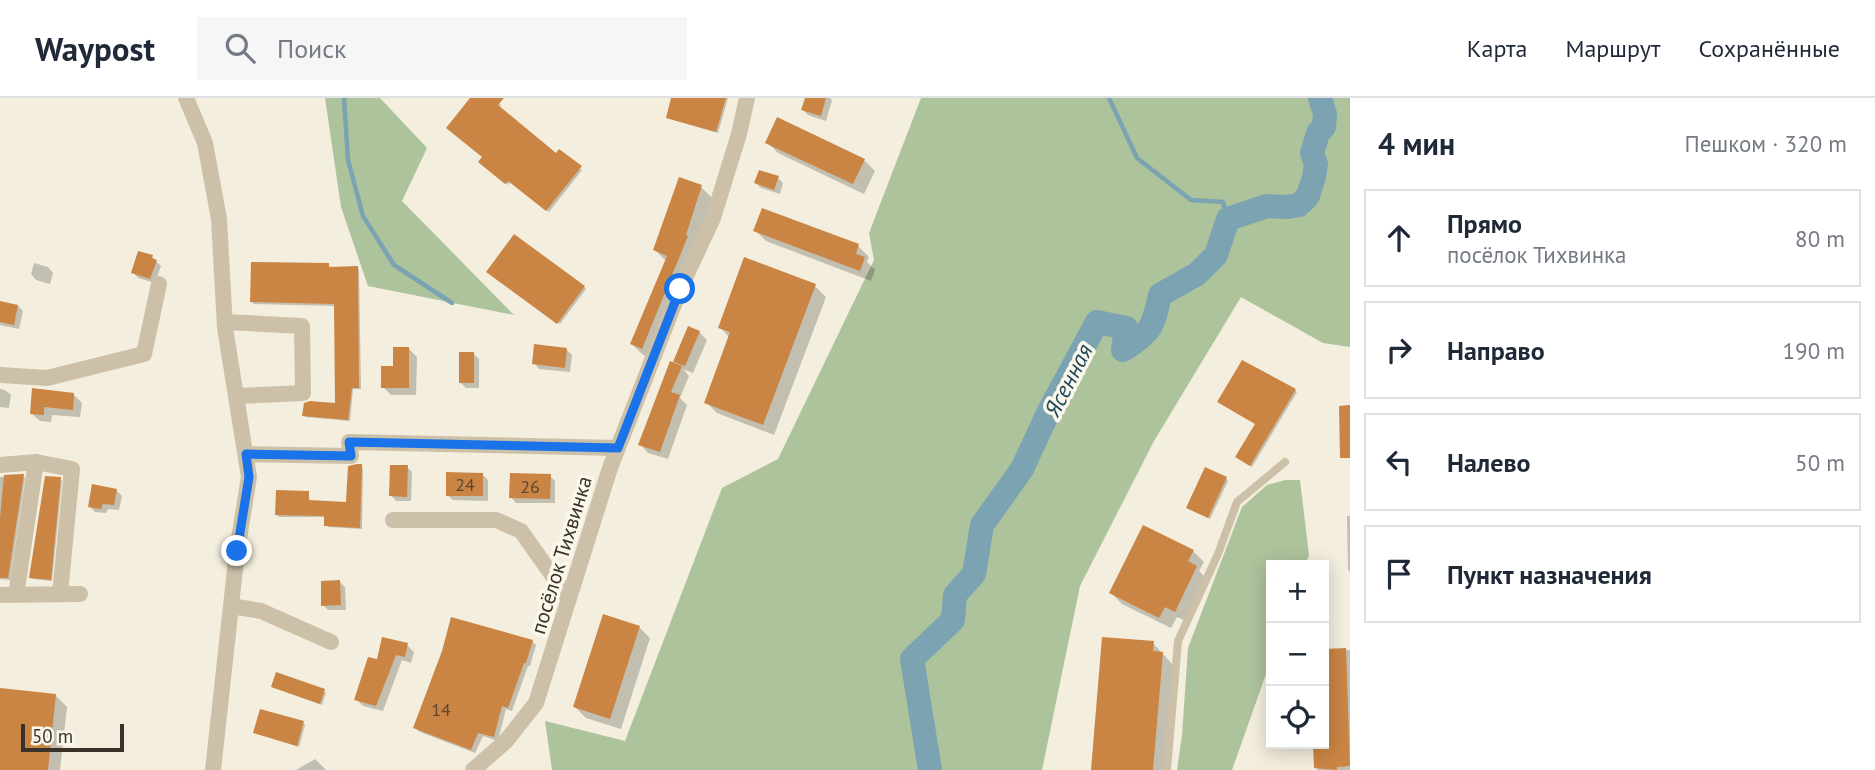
<!DOCTYPE html>
<html lang="ru">
<head>
<meta charset="utf-8">
<style>
  :root { --surface:#fff; --page:#f6f6f7; --text:#1f2937; --muted:#747a83; --line:#e0e1e3 }
  body { margin:0; font-family:"PT Sans",sans-serif; background:var(--page); color:var(--text) }
  .controls { position:absolute; right:21px; bottom:21px; display:grid; overflow:hidden; border-radius:0px; box-shadow:0 4px 18px #0003 }
  .controls button { width:63px; height:63px; display:grid; place-items:center; padding:0; border:0; border-bottom:2px solid var(--line); background:var(--surface); color:var(--text); font:35px sans-serif }
  .scale { position:absolute; left:21px; bottom:18px; width:103px; box-sizing:border-box; padding-left:7px; border:4px solid #393229; border-top:0; font-size:19px; line-height:24px; white-space:nowrap; color:#393229; -webkit-text-stroke:5px #fbf7ea; paint-order:stroke }
  .stop { position:absolute; width:21px; height:21px; margin:-16px; border:5px solid #1a73e8; border-radius:50%; background:#fff }
  .stop.end { background:#1a73e8; border-color:#fff; box-shadow:0 2px 7px #0008 }
  .list { margin:0; padding:0; list-style:none }
  h2 { display:flex; justify-content:space-between; align-items:center; height:91px; margin:0; padding:0 28px; font-size:30px }
  h2 small { font-size:23px; font-weight:400; color:var(--muted) }
  .list li { display:grid; grid-template-columns:46px 1fr auto; gap:21px; align-items:center; box-sizing:border-box; height:98px; margin:0 14px 14px; padding:0 14px; border:2px solid var(--line); border-radius:0px }
  .list b { display:block; font-size:26px; white-space:nowrap }
  .list p { margin:0; font-size:23px; white-space:nowrap; color:var(--muted) }
  .list em { font-size:23px; font-style:normal; color:var(--muted) }
  .icon { flex:none; width:38px; height:38px; fill:none; stroke:currentColor; stroke-width:2; stroke-linecap:round; stroke-linejoin:round }
  .map { position:relative; flex:none; width:1350px; height:672px; overflow:hidden }
  header { display:flex; align-items:center; gap:42px; box-sizing:border-box; height:98px; padding:0 35px; background:var(--surface); border-bottom:2px solid var(--line) }
  header strong { font-size:33px }
  nav { display:flex; gap:38px; margin-inline-start:auto; font-size:24px }
  .search { width:490px; height:63px; background:var(--page); display:flex; align-items:center; gap:18px; box-sizing:border-box; padding:0 24px; border-radius:0px; color:var(--muted); font-size:26px }
  main { display:flex }
  aside { flex:1; background:var(--surface) }
  .map>svg:first-child { display:block }
  .green { fill:#adc39c }
  .shadow { fill:#0003 }
  .lines { fill:none; stroke-linecap:round; stroke-linejoin:round }
  .stream { stroke:#7ba3b2; stroke-width:4.5 }
  .river { stroke:#7ba3b2; stroke-width:24 }
  .building { fill:#ca8544 }
  .lane { stroke:#ccc1a8; stroke-width:8 }
  .street { stroke:#ccc1a8; stroke-width:16 }
  .route { stroke:#1a73e8; stroke-width:9 }
  .labels { text-anchor:middle; dominant-baseline:central; stroke-width:7; stroke-linejoin:round; paint-order:stroke }
  .number-label { font-size:18px; fill:#5d4730 }
  .street-label { font-size:21px; fill:#393229; stroke:#fbf7ea }
  .water-label { font-size:23px; font-style:italic; fill:#1c495c; stroke:#fbf7ea }
</style>
</head>
<body>
<header>
<strong>Waypost</strong>
<div class="search"><svg class="icon" aria-label="search" viewBox="0 0 24 24"><circle cx="10" cy="10" r="6"/><path d="M15 15l6 6"/></svg>Поиск</div>
<nav><a>Карта</a><a>Маршрут</a><a>Сохранённые</a></nav>
</header>
<main>
<div class="map">
<svg width="1350" height="672" viewBox="0 0 1350 672">
  <rect width="100%" height="100%" fill="#f3eedd"/>
  <path class="green" d="M325,0H380L427,50L402,103L514,217L368,188L341,109Z
    M921,0H1350V249L1323,245L1241,199L1154,343L1080,488L1042,672H552L545,623L625,643L722,390L778,361L874,162L869,135Z
    M1285,382H1300L1309,457L1305,467H1271V562L1232,672H1177L1182,637L1188,550L1242,409L1267,387Z"/>
  <path class="shadow" d="M473,0H493L501,7L499,10L556,57L559,53L582,72L549,114L511,83L508,87L482,65L484,59Z
    M673,0H728L718,35L670,21L668,19Z
    M807,0H830L832,2L826,23L808,17L803,12Z
    M767,44L864,62L875,73L864,96L778,55Z
    M778,80L783,85L780,96L761,90L756,85Z
    M701,89L712,100L696,149L653,261L643,257L632,246L666,163L655,152Z
    M755,132L858,148L869,159L867,164L875,172L871,183L766,143Z
    M152,159L161,168L155,185L138,180L133,174Z
    M34,165L48,169L53,175L50,186L36,182L31,176Z
    M328,167L330,169L357,170L359,172L361,291H353L350,323L306,319L304,317L337,307L336,208L254,206L252,204Z
    M491,176L584,189L586,191L560,226Z
    M815,188L826,199L774,337L717,315L706,304L730,240L720,229Z
    M0,205L18,208L23,213L19,231L0,227Z
    M699,234L707,242L693,275L683,271L689,278L680,300L687,307L668,361L648,355L640,346L681,269L675,263Z
    M409,251L417,259L416,297H391L383,289Z
    M567,252L572,257L570,274L539,271L534,265Z
    M474,256L479,261V290H466L460,284Z
    M0,291L5,292L11,297L9,310L0,309Z
    M34,292L73,296L82,305L80,319L52,317L51,324L40,323L31,315Z
    M1295,292L1297,294L1252,369L1239,361Z
    M361,368L363,370L362,431L328,429L326,419H279L277,417L308,394L310,404L348,405Z
    M407,369L412,374L411,403H396L391,397Z
    M483,377L488,382V403L453,402L447,397Z
    M23,378L25,380L10,482L0,481V379Z
    M550,378L555,383V405H516L511,399Z
    M1226,380L1228,383L1210,421L1188,410Z
    M60,381L62,383L52,483L33,481L31,479Z
    M116,392L122,398L119,412L108,411L106,415L95,414L90,409Z
    M1347,418H1350V474L1348,472Z
    M1193,453L1204,464L1199,473L1207,481L1186,523L1177,519L1171,530L1122,506L1111,495Z
    M340,484L345,489L346,512H328L323,507Z
    M639,529L650,540L621,631L586,620L575,609Z
    M532,543L536,547L530,568H528L512,613L506,611L498,643L483,638L475,655L420,634L415,630Z
    M1153,545L1173,567L1165,672H1093Z
    M407,547L414,554L411,565L402,562L383,613L363,608L356,601L378,564Z
    M1350,552V672H1318L1315,669L1314,646H1324V553Z
    M275,590L324,593L326,595L322,607Z
    M0,592L56,598L67,609L60,672H0Z
    M303,625L305,627L299,649L255,635Z
    M315,661L326,672H296Z"/>
  <g class="lines">
    <path class="stream" d="M344,0L348,62L363,118L394,167L452,205
      M1109,0L1137,60L1191,102L1223,104L1228,121"/>
    <path class="river" d="M930,672L912,561L953,522L955,497L974,476L982,427L1022,371L1048,315L1097,224L1126,230L1123,252C1151,235 1153,229 1160,197L1197,176L1216,157L1228,121L1267,108L1288,109L1299,107L1308,98L1314,79L1316,66L1312,55L1318,35L1324,29L1325,16L1320,0"/>
  </g>
  <path class="building" d="M470,0H504L498,7L556,55L559,51L582,68L546,113L508,83L505,86L478,64L482,59L446,30Z
    M671,0H726L716,34L666,20Z
    M805,0H826L821,18L801,12Z
    M777,19L865,61L853,86L765,45Z
    M759,72L779,78L774,92L754,85Z
    M679,79L702,87L686,137L688,138L642,251L630,246L667,158L653,152Z
    M762,110L859,146L856,156L865,159L860,173L753,133Z
    M514,136L585,188L557,226L486,174Z
    M138,153L153,157L152,160L157,162L150,181L131,175Z
    M744,159L816,186L763,327L704,305L730,234L718,230Z
    M251,164L329,165V169L358,168L359,290H352L348,322L302,318L304,305L310,303L335,305L334,206L250,204Z
    M0,203L18,207L14,227L0,224Z
    M688,228L700,233L685,268L673,264Z
    M534,246L567,250L565,270L532,266Z
    M393,249H409V290H381V268H393Z
    M459,254H474V285H459Z
    M1242,262L1296,291L1250,368L1235,359L1255,326L1217,304Z
    M670,263L682,268L671,294L680,297L660,354L638,347Z
    M32,290L74,295L73,312L44,309V317L30,316Z
    M1350,307V360H1340L1339,308Z
    M357,366H362L360,430L324,428V418L275,417L276,392L309,393V402L346,404L348,368Z
    M390,367H408L407,399L389,398Z
    M1205,369L1227,379L1208,420L1186,410Z
    M446,374L483,375V398H446Z
    M510,375L551,376L550,401L509,400Z
    M21,376H24L8,480H0V420L4,377Z
    M45,378L61,379L51,482L29,480Z
    M92,386L117,391L114,407L103,406L101,411L88,409Z
    M1143,427L1194,452L1188,463L1197,468L1175,514L1165,509L1159,520L1109,495Z
    M340,482L341,507L321,508V483Z
    M603,516L640,528L610,621L573,609Z
    M451,519L533,542L526,565H524L508,610L502,608L494,639L478,635L471,652L413,630L442,553Z
    M382,539L408,545L405,559L396,557L376,608L354,602L368,559L377,561Z
    M1102,539L1154,543L1153,553L1163,554L1153,672H1091Z
    M1346,550L1350,668L1337,669V672L1314,670L1313,646H1324V551Z
    M276,574L325,591L320,606L271,589Z
    M0,590L56,596L48,672H0Z
    M260,611L304,623L297,648L253,635Z"/>
  <g class="lines">
    <path class="lane" d="M1167,672L1178,543L1218,456L1237,404L1285,364"/>
    <path class="street" d="M186,0L205,45L219,121L225,230L249,379L237,453L213,672
      M225,224L302,228L303,295L237,298
      M0,277L47,280L144,256L159,186
      M246,356L351,358L349,344L618,350
      M0,367L36,364L72,371L60,496
      M393,422H496L521,433L569,501
      M0,497L80,496
      M16,497L36,364
      M231,508L261,513L331,544
      M473,672L506,643L536,605L610,370L680,191L713,120L739,36L747,0"/>
  </g>
  <g class="lines">
    <path class="route" d="M237,453L249,379L246,356L351,358L349,344L618,350L680,191"/>
  </g>
  <g class="labels">
    <g class="number-label">
      <text x="465" y="386">24</text>
      <text x="530" y="388">26</text>
      <text x="441" y="611">14</text>
    </g>
    <g class="street-label">
      <text transform="translate(561 457) rotate(-73)">посёлок Тихвинка</text>
    </g>
    <g class="water-label">
      <text transform="translate(1068 282) rotate(-63)">Ясенная</text>
    </g>
  </g>
</svg>
<div class="controls">
<button>+</button>
<button>−</button>
<button><svg class="icon" aria-label="locate" viewBox="0 0 24 24"><circle cx="12" cy="12" r="6"/><path d="M12 2v4M12 18v4M2 12h4M18 12h4"/></svg></button>
</div>
<div class="scale">50 m</div>
<div class="stop" style="left:680px;top:191px"></div>
<div class="stop end" style="left:237px;top:453px"></div>
</div>
<aside>
<h2>4 мин<small>Пешком · 320 m</small></h2>
<ul class="list">
<li><svg class="icon" aria-label="ahead" viewBox="0 0 24 24"><path d="M12 20V5M6 11l6-6 6 6"/></svg><div><b>Прямо</b><p>посёлок Тихвинка</p></div><em>80 m</em></li>
<li><svg class="icon" aria-label="right" viewBox="0 0 24 24"><path d="M7 20v-9h11M14 6l5 5-5 5"/></svg><div><b>Направо</b></div><em>190 m</em></li>
<li><svg class="icon" aria-label="left" viewBox="0 0 24 24"><path d="M17 20v-9H6M10 6l-5 5 5 5"/></svg><div><b>Налево</b></div><em>50 m</em></li>
<li><svg class="icon" aria-label="arrive" viewBox="0 0 24 24"><path d="M6 21V4h12l-3 4 3 4H6"/></svg><div><b>Пункт назначения</b></div></li>
</ul>
</aside>
</main>
</body>
</html>
